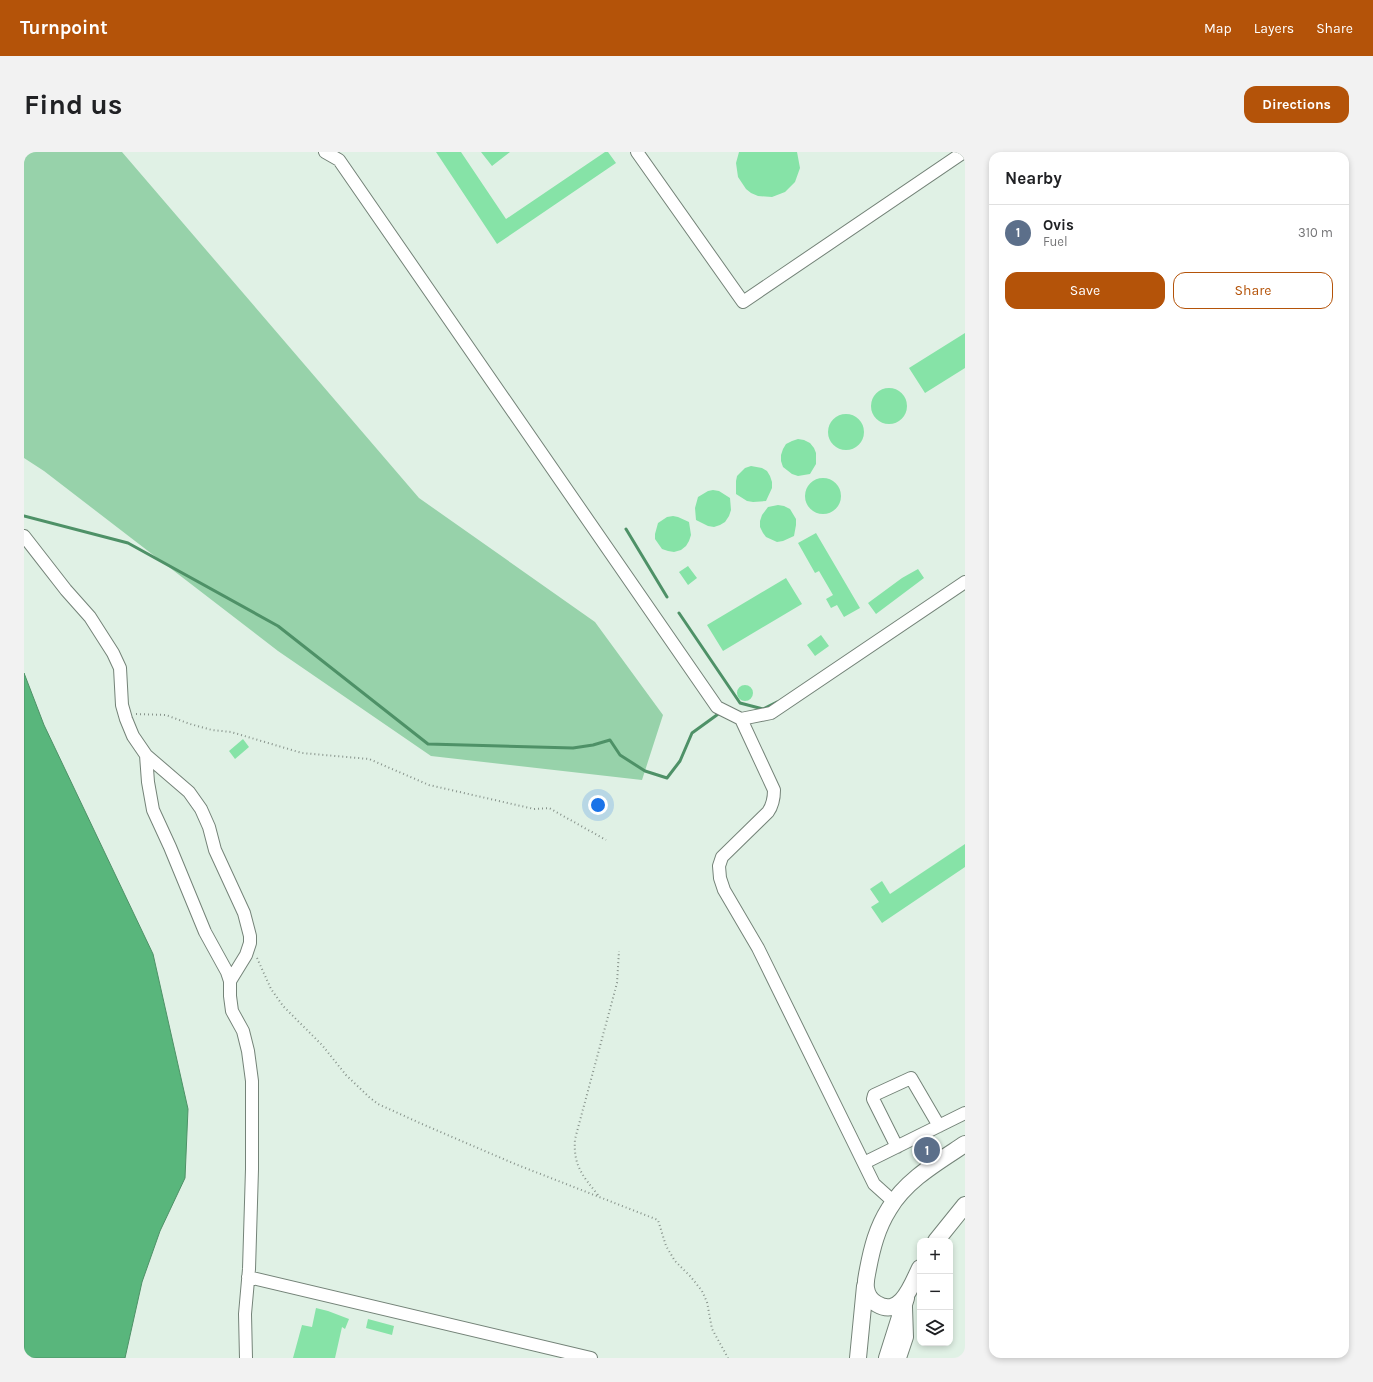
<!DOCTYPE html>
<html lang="en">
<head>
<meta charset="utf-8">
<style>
  :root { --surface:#fff; --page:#f2f2f2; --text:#202124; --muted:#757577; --line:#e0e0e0; --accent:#b45309 }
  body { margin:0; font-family:Karla,sans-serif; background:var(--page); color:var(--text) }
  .controls { position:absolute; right:12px; bottom:12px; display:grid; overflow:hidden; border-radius:8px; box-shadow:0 2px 6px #0003 }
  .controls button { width:36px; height:36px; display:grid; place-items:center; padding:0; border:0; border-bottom:1px solid var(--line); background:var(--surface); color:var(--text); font:20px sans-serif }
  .you { position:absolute; left:574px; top:653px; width:14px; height:14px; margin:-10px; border:3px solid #fff; border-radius:50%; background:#1a73e8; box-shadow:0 0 0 6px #1a73e833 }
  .badge { display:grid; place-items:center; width:26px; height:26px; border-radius:50%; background:var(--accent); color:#fff; font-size:13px; font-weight:700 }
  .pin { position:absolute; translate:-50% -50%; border:2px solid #fff; box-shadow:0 1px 4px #0006 }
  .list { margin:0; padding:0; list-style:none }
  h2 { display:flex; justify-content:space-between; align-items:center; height:52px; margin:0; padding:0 16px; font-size:17px }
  h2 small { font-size:13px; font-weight:400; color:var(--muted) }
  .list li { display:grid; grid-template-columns:26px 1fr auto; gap:12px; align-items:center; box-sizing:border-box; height:56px; padding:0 16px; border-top:1px solid var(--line) }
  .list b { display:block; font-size:15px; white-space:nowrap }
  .list p { margin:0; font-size:13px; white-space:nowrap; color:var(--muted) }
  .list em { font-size:13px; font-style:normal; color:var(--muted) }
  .actions { display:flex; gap:8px; padding:12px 16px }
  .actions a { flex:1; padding:9px 0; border:1px solid var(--accent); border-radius:12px; text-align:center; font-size:14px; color:var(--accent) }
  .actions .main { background:var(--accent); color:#fff }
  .icon { flex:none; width:22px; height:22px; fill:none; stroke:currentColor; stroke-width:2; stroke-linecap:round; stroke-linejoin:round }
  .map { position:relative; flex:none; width:941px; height:1206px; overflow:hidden; border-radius:12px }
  header { display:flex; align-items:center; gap:24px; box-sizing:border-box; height:56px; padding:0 20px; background:var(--accent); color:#fff }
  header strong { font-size:19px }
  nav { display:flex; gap:22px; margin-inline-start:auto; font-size:14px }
  .intro { display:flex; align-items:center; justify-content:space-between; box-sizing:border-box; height:96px; padding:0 24px }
  h1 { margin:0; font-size:28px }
  .button { padding:10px 18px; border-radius:12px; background:var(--accent); color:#fff; font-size:14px; font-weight:700 }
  main { display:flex; gap:24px; padding:0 24px }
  aside { flex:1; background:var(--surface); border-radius:12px; box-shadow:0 2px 6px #0003 }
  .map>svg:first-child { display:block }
  .green { fill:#97d2aa }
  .water { fill:#59b67c; stroke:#4e9167 }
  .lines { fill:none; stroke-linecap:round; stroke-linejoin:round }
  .stream { stroke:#4e9167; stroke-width:3 }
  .building { fill:#86e3a7 }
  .minor-casing { stroke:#748378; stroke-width:14 }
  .major-casing { stroke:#748378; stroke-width:18 }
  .path { stroke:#87938b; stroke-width:2; stroke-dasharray:1 3; stroke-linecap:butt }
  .minor { stroke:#fff; stroke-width:12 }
  .major { stroke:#fff; stroke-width:16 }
</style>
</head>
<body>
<header>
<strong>Turnpoint</strong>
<nav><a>Map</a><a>Layers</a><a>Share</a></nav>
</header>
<div class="intro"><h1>Find us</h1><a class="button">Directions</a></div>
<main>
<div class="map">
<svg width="941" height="1206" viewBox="0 0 941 1206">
  <rect width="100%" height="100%" fill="#e0f1e5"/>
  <path class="green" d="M0,0H98L395,346L571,470L639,563L618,628L407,604L254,499L20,319L0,306Z"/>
  <path class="water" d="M0,521L20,573L129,802L164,957L161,1026L136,1079L118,1130L101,1206H0Z"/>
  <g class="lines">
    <path class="stream" d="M0,364L104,391L254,474L404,592L549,596L569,593L586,588L596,603L621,619L643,626L656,609L668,581L697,560
      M602,377L643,445
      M655,461L716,551L739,557L753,550"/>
  </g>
  <path class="building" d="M412,0H437L482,67L581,0H584L592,11L473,92Z
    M457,0H486L468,14Z
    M715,0H773L776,16L771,30L761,40L748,45L734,44L727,41L722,37L714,25L712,11Z
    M941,181V216L901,241L885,216Z
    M847 254a18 18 0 1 1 36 0a18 18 0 1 1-36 0Z
    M804 280a18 18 0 1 1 36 0a18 18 0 1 1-36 0Z
    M774,287L780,288L786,291L790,296L792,301V312L786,322L774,324L768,322L759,315L757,309V303L759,297L762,292L768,289Z
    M727,314L738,316L743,319L746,324L748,330V336L742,349L729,350L723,349L712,342V329L713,324L721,316Z
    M781 344a18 18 0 1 1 36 0a18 18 0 1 1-36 0Z
    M689,338L695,339L706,346L707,358L705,364L701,370L696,373L690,375L684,374L672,368L671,356L674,345L684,339Z
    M754,353L760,354L766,357L772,367V373L770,384L759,389L753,390L742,385L739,381L736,375V369L738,363L744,355Z
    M649,364L654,365L665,370L667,383L665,389L662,394L657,398L650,400L644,399L638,397L631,387V382L634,371L643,365Z
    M792,381L836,456L820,465L813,453L807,456L802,447L809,443L795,419L791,421L774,391Z
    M664,414L673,426L664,433L655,420Z
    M894,417L900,426L852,462L844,451L878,426Z
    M762,426L778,452L699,499L683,473Z
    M797,483L805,494L791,504L783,493Z
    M713 541a8 8 0 1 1 16 0a8 8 0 1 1-16 0Z
    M219,587L225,595L211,607L205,599Z
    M941,692V715L858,771L847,755L855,750L846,737L858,729L866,742Z
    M292,1156L304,1159L325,1167L321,1177L318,1175L311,1206H269L278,1173L288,1175Z
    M344,1167L370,1174L368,1183L342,1176Z"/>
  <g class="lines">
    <g class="minor-casing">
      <path id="minor" d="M301,0L315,8L693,555L717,567L747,561L941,430
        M613,0L719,150L940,0
        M0,384L42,438L66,465L89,501L96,516L98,553L102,567L109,584L122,603L165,640L177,657L185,675L191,698L220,761L226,784V791L222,803L206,829
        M717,567L750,638C750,647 749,653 744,660L698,705L695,714L696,726L700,738L734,796L850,1032L870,1050
        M122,603L124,630L129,658L146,695L181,780L203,820L206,829V844L208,859L219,879L224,899L228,929V1017L225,1117L221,1162L222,1206
        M873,995L849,947L850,943L887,926L915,974
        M840,1011L941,961
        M224,1125L567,1206
        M876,1206L883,1185L882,1155"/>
    </g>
    <g class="major-casing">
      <path id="major" d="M912,1089L941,1053
        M896,1116C888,1132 877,1166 853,1152C847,1149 843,1143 842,1136C841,1129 843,1123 844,1117C848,1096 853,1076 865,1057C882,1028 914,1010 941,992
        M834,1206L841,1134
        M863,1206L882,1146"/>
    </g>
    <path class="path" d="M112,562L142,563L166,572L188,578L207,580L278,601L345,607L405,633L510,657L525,656L582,688
      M233,806L247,837L259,854L298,893L322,923L345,945L354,952L398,972L491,1012L634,1068L642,1094L651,1109L667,1125L678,1139L683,1150L688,1177L704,1206
      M574,1043C559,1024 549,1014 551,987L593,831L595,799"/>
    <use href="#minor" class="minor"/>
    <use href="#major" class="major"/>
  </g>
</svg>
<div class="controls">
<button>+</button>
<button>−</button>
<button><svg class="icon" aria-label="layers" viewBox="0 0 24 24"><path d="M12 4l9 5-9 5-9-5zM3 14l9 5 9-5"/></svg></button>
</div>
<div class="you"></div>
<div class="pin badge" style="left:903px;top:998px;background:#5c6f8a">1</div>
</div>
<aside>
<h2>Nearby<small></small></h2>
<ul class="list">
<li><span class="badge" style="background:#5c6f8a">1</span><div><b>Ovis</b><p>Fuel</p></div><em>310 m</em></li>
</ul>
<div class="actions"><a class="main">Save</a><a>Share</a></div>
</aside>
</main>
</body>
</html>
